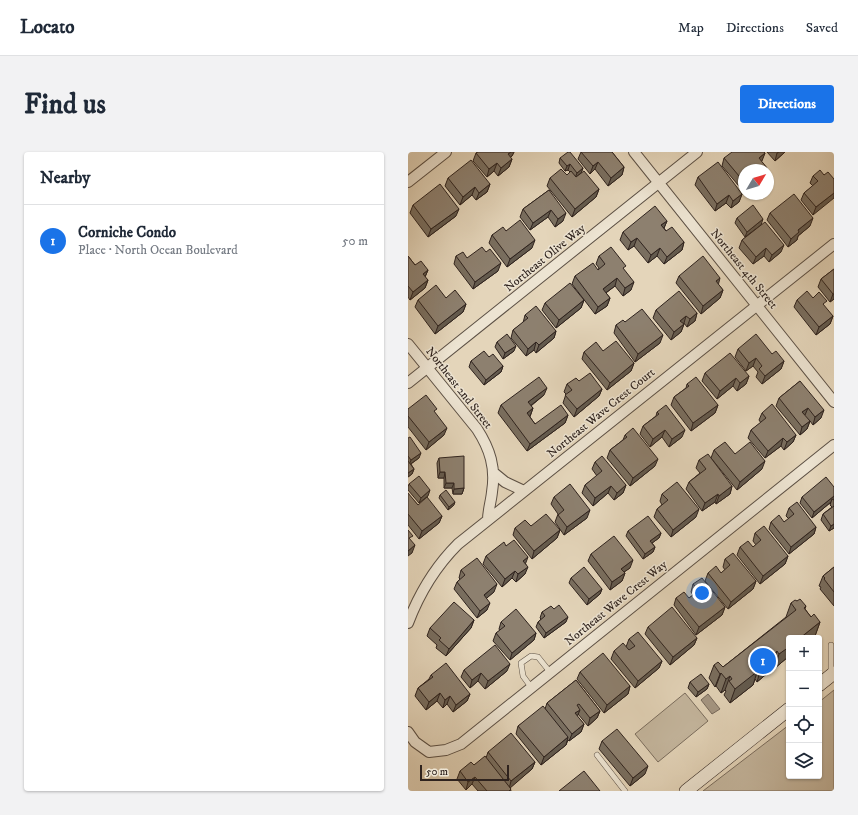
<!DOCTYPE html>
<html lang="en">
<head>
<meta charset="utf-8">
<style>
  :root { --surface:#fff; --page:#f2f2f3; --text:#1f2937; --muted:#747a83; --line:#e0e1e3; --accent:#1a73e8 }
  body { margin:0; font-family:"IM FELL DW Pica",serif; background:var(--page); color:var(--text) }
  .controls { position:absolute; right:12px; bottom:12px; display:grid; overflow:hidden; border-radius:4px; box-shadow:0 1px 3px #0004 }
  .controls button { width:36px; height:36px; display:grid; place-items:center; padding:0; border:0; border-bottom:1px solid var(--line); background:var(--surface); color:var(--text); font:20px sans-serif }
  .compass { position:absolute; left:330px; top:12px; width:36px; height:36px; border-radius:50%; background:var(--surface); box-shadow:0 1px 3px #0004; rotate:52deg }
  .scale { position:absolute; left:12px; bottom:10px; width:89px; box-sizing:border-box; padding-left:4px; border:2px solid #2f231e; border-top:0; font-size:11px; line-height:14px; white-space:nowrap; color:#2f231e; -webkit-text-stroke:3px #ede4d2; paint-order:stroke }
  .you { position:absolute; left:294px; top:441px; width:14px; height:14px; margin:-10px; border:3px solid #fff; border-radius:50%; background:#1a73e8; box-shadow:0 0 0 6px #1a73e833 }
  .badge { display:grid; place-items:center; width:26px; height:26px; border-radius:50%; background:var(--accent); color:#fff; font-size:13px; font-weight:700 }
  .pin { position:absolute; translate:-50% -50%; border:2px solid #fff; box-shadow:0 1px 4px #0006 }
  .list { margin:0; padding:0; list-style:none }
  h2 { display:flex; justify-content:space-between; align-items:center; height:52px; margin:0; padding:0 16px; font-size:17px }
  h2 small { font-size:13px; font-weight:400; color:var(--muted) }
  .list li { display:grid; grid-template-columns:26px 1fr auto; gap:12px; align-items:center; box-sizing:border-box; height:72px; padding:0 16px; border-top:1px solid var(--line) }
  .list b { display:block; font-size:15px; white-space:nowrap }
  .list p { margin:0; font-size:13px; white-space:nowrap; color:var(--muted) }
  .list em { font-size:13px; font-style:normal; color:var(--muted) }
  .icon { flex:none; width:22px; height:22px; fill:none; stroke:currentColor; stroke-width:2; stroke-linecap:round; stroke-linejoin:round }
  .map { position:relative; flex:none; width:426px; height:639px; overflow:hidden; border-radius:4px }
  header { display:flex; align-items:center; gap:24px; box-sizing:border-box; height:56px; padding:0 20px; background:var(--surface); border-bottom:1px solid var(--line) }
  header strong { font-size:19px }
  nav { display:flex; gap:22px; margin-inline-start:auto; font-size:14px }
  .intro { display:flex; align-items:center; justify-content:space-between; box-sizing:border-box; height:96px; padding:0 24px }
  h1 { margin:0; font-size:28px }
  .button { padding:10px 18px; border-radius:4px; background:var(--accent); color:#fff; font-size:14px; font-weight:700 }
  main { display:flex; gap:24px; padding:0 24px }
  aside { flex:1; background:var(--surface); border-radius:4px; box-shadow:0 1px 3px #0004 }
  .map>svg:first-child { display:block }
  .green { fill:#c5b79f; stroke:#7a6d5e }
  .water { fill:#a69885; stroke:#76695c }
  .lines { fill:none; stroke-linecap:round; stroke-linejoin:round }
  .lane-casing { stroke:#5c5045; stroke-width:6 }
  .street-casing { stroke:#5c5045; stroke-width:12 }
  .secondary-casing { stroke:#2f231e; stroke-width:14 }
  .lane { stroke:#ede4d2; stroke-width:5 }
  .street { stroke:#ede4d2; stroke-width:10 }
  .secondary { stroke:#ede4d2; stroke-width:13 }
  .wall { fill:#796e5f; stroke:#2f231e }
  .shaded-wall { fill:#635a4e; stroke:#2f231e }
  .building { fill:#8d806f; stroke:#2f231e }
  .labels { text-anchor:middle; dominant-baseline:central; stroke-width:3; stroke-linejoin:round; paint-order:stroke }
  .street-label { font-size:12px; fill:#2f231e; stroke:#ede4d2 }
</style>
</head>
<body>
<header>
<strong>Locato</strong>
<nav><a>Map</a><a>Directions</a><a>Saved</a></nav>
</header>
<div class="intro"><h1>Find us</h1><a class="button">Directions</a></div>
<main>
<aside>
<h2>Nearby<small></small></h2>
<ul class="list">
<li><span class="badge">1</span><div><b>Corniche Condo</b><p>Place · North Ocean Boulevard</p></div><em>50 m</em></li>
</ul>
</aside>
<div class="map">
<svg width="426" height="639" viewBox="0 0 426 639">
  <rect width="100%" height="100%" fill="#e4d5ba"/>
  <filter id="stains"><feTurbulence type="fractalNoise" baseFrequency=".005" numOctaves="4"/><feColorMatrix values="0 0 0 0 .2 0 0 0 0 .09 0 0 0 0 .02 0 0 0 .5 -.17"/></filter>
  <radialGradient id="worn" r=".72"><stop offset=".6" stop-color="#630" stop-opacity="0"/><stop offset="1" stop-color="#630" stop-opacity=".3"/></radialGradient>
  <path class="green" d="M426,538V639H295L381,573V624H411V550Z
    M277,541L300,569L250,610L227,582Z"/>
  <path class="water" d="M300,542L312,557L304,562L293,548Z"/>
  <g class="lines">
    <g class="lane-casing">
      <path id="lane" d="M423,522V493
        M123,535L115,524L113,511L123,504L130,505L142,520
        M189,603L217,639"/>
    </g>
    <g class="street-casing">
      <path id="street" d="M226,0L426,250
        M0,30L38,0
        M0,192L69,277C82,297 88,316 84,340C83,350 80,358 80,368
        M0,231L289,0
        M86,321L97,330L116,339
        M0,471C11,442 28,414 50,392L426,92
        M0,580L7,590L21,600L38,598L53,592L426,293"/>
    </g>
    <g class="secondary-casing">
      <path id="secondary" d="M411,533L426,521
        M278,639L381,557"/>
    </g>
    <use href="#lane" class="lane"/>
    <use href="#street" class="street"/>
    <use href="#secondary" class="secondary"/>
  </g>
  <path class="wall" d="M70,0H106L104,4L102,6L104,7L101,15L90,24L86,19L79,25L65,9L68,1Z
    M173,0H204L216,15L214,23L200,34L187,17L182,22L170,7Z
    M359,0H377L367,9Z
    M357,1L353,9L359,16L358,18H336V40L314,14L316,6Z
    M152,6L175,16L173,21L191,37L188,45L164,65L139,34L142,26L159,23L162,20L160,18L157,19L151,11Z
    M416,23L426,27L405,63L393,48L396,41L405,34L402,31L405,24Z
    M290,25L334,42L331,50L323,56L318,51L307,59L287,33Z
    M40,26L82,32L79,40L68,48L64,43L52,53L37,34Z
    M141,38L155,69L147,75L140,65L122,78L112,65L115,57Z
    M5,53L48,64L20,85L2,61Z
    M362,61L402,74L390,84L389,88L380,95L359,68Z
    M329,66L354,72L373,100L361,110L356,104L345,112L331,96L334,88L348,77L337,85L327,71Z
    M259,69L256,76L258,79L276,90L274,98L256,112L249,104L240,111L226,94L220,98L212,88L215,80Z
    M98,79L124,96L99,115L81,91L84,83Z
    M0,104L7,113L20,118L17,125L20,128L17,136L2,148L0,145Z
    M48,104L90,119L65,137L46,112Z
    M191,104L216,118L223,138L215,144L207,134L198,141L202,146L199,154L187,162L164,132L167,124L190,118L191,116L188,112Z
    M426,117V147L422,150L410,135L413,127Z
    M271,124L310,132L315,138L312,146L293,162L268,131Z
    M38,146L58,152L55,160L27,182L7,155L10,148Z
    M405,146L425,164L422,172L408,183L386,155L389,148Z
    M176,148L173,156L148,176L134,158L137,151Z
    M248,158L289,161L287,169L279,175L276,171L275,172H276L273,180L263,188L245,166Z
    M117,163L148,179L146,186L128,201L126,198L118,204L103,186L105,178L115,171Z
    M217,170L252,191L227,210L206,181L208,173Z
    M89,190L106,199L95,207L87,195Z
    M330,197L364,202L376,209L373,217L354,232L348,225L350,220L345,214L338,219L327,205Z
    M195,199L226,211L223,219L199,238L174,207L176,200Z
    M81,205L95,214L93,220L76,233L61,215L63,209Z
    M297,221L341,224L338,232L329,239L325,234L309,247L294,229Z
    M392,229L413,266L405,273L402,269L399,277L392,283L368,254L371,246Z
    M159,232L194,237L191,244L166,265L155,251L158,242L156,240Z
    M279,232L310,253L307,261L283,279L263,253L266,245L278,236Z
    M136,243L123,254L125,256L122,265L127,272L160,263L157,271L119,299L90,261L93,253Z
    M0,257L27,261L36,283L18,298L0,275Z
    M249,260L274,285L261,295L254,285L242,295L232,282L235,274L248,264Z
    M354,261L388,283L385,290L376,298L373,294L357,306L340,286L343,278L353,271L351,268Z
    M217,283L247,314L222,334L199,306L202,298L215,288Z
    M0,286L11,306L3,312L6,317L4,322L0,325Z
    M306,298L327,302L354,317L329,338L303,306Z
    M31,306L56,336L54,342H45L44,336H36V326H30L29,311Z
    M291,308L324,334L322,342L308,352L307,350L294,359L278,337L281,330L292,321L288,316Z
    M187,310L218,333L215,341L206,348L200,341L185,354L174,341L177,333L189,324L184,317Z
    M1,332L20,344L11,351L0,338V335Z
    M426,335V376L421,379L413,368L415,362L424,355L422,353L423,350L404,366L392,351L394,345Z
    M0,342L10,353L34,364L31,371L11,387L0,373Z
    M254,342L288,365L263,385L246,365L249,357L254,353L252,349Z
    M32,343L46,353L40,358L31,346Z
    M146,345L179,366L156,383L147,370L150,362L143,352Z
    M381,356L408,375L406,382L381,402L361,377L363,370H376L381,367L378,364Z
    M123,374L152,378L149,386L124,407L105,383L107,376Z
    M220,379L253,381L251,386L244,391L247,395L245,400L235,407L218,384Z
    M347,381L380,404L377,412L352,432L329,403L332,395H345L348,393L345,389Z
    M98,394L118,412L117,422L108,430L104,426L94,435L75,412L78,404Z
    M183,402L222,416L216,420L217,421L214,429L202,438L180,409Z
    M317,407L348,429L345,437L320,457L297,429L300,421H313L317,418L315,415Z
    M426,415V454L412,437L413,435L411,434L415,424Z
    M53,418L86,440L78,446L79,458L69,466L46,437L49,430L52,427L51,426Z
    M163,426L194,437L192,442L179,453L161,431Z
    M285,432L317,455L314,463L288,483L266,453L268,446H281L285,443L283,440Z
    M389,449L398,454L397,457L403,465L412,470L407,484L404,486H381L380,505L367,516L364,513L362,519L349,530L347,527L345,533L322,551L316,543L318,539L317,538L313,541L308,534L307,535L301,526L306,513L315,515L378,465L383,451Z
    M146,457L158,470L136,486L128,475L130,470L133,467L132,466L134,460Z
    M66,468L63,476L38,504L28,496L29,493L19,484L22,476Z
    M93,470L128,481L126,488L102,508L85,489L88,481L92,479L91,477Z
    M240,475L289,486L286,493L262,513L237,482Z
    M221,487L254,509L251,516L227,536L203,507L206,499L218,495Z
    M56,518L99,519L77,537L70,529L62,536L53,525Z
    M172,520L222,534L220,542L196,561L169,527Z
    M23,523L62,542L59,549L45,560L39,552L35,556L29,549L18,558L7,544L10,536L21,527Z
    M168,528L192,559L189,566L180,574L170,562L169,564L176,572L173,580L161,589L160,588L158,593L133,613L108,582L110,574L137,557L139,551Z
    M282,530L301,532L299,537L288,545L280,536Z
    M194,589L237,622L222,634L191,597Z
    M80,600L127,610L124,617L102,635L103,639H70L64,632L58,638L49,627L52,619L66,613L78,606Z"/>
  <path class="shaded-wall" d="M103,0H106L104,4L97,10L100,2Z
    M371,0H377L367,9L369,1Z
    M357,1L354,9L348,14L351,6Z
    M104,7L101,15L90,24L93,16Z
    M190,10L187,17L182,22L185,14Z
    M89,11L86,19L79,25L81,17Z
    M162,12L160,18L157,19L159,14Z
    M216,15L214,23L200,34L203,26Z
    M175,16L173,21L167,26L169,21Z
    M82,32L79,40L68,48L71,41Z
    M67,35L64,43L52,53L55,45Z
    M191,37L188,45L164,65L167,57Z
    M426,41V46L405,63L408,55Z
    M334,42L331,50L323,56L325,49Z
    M321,43L318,51L307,59L309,52Z
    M51,57L48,64L20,85L23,77Z
    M143,58L140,65L122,78L125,71Z
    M158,61L155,69L147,75L150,67Z
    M405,66L402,74L390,84L389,88L380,95L383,87L390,78Z
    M355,67L353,73L337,85L339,80Z
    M259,69L256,76L253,73Z
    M229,86L226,94L220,98L223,90Z
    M127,88L124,96L99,115L102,107Z
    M276,90L274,98L256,112L259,105Z
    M376,93L373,100L361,110L364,103Z
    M252,96L249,104L240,111L243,103Z
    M358,96L356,104L345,112L348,105Z
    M93,111L90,119L65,137L67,130Z
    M20,118L17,125L15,122Z
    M209,126L207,134L192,145L195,137Z
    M312,126L310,134L308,129Z
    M20,128L17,136L2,148L5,140Z
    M226,130L223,138L215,144L217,136Z
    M315,138L312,146L293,162L295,154Z
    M425,142H426V147L422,150Z
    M202,146L199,154L187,162L190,155Z
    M176,148L173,156L148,176L151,168Z
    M58,152L55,160L27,182L30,174Z
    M289,161L287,169L279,175L282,167Z
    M278,164L276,171L270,176L272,169Z
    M425,164L422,172L408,183L411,175Z
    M276,172L273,180L263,188L266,180Z
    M148,179L146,186L128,201L131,193Z
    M255,183L252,191L227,210L230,202Z
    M128,190L126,198L118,204L120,197Z
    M108,194L106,199L95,207L97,201Z
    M348,206L345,214L338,219L341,211Z
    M376,209L373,217L354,232L357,224Z
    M226,211L223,219L199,238L202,231Z
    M95,214L93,220L76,233L78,228Z
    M341,224L338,232L329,239L332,231Z
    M328,226L325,234L309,247L312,239Z
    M139,236L136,243L117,258L120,250Z
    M194,237L191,244L166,265L169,257Z
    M310,253L307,261L283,279L285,271Z
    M125,256L122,264L116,269L119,261Z
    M400,256L397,263L394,260Z
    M416,258L413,266L405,273L407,265Z
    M160,263L157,271L119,299L122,292Z
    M402,269L399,277L392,283L394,275Z
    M39,276L36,283L18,298L21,290Z
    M257,278L254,285L242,295L245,287Z
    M277,278L274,285L261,295L264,287Z
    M388,283L385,290L376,298L379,290Z
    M375,286L373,294L357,306L360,299Z
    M13,301L11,306L1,313L3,308Z
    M250,307L247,314L222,334L225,326Z
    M357,309L354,317L329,338L332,330Z
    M6,317L4,322L0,325V321Z
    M32,320H37L36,326H30Z
    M38,331H46L44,336H36Z
    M218,333L215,341L206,348L209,341Z
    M203,334L200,341L185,354L187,346Z
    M324,334L322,342L308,352L311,344Z
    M56,336L54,342H45L46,337Z
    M22,338L20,344L11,351L13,346Z
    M310,342L307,350L294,359L297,351Z
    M426,344V348L424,347L423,350L404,366L406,360Z
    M47,350L46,353L40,358L41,355Z
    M291,357L288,365L263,385L265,378Z
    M182,358L179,366L156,383L159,375Z
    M34,364L31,371L11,387L14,379Z
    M426,372V376L421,379L423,374Z
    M408,375L406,382L381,402L383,395Z
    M152,378L149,386L124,407L126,399Z
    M253,381L251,386L240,394L242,389Z
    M7,393L4,401L0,404V399Z
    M247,395L245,400L235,407L237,402Z
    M380,404L377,412L352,432L355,424Z
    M120,405L117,413L115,409Z
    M225,408L222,416L210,424L213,417Z
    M120,415L117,422L108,430L110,422Z
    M107,419L104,426L94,435L97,427Z
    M217,421L214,429L202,438L204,430Z
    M348,429L345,437L320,457L323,450Z
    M89,432L86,440L73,451L76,443Z
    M194,437L192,442L179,453L181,447Z
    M82,451L79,458L69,466L72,459Z
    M317,455L314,463L288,483L291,475Z
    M160,465L158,470L136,486L138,481Z
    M66,468L63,476L38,504L41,497Z
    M412,470L407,484L404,486H392Z
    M128,481L126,488L102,508L104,501Z
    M289,486L286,493L262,513L265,505Z
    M381,494V503L380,505L367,516L371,502Z
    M369,499L362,519L349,530L353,516L365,503Z
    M254,509L251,516L227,536L230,529Z
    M102,512L99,519L77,537L80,529Z
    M351,514L345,533L322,551L327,537L347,517Z
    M73,521L70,529L62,536L64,528Z
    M313,521L308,534L307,535L312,522Z
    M322,524L317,538L313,541L318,527Z
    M301,532L299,537L288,545L290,540Z
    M222,534L220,542L196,561L199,553Z
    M32,541L29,549L18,558L21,550Z
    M62,542L59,549L45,560L48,553Z
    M42,544L39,552L35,556L37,548Z
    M172,558L169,565L167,561Z
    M192,559L189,566L180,574L182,566Z
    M176,572L173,580L161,589L164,582Z
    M160,585L158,593L133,613L136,605Z
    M127,610L124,617L101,637L103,629Z
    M240,614L237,622L222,634L225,626Z
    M67,625L64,632L58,638L60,630Z"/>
  <path class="building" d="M70,0H103L100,2L104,7L93,16L89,11L81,17L68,1Z
    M160,0H162L175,16L169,21L162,12L159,14L152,6Z
    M173,0H204L216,15L203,26L190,10L185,14Z
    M324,0H356L357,1L351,6L359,16L357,18H336V30L316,6Z
    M63,8L82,32L71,41L67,35L55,45L40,26Z
    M310,10L334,42L325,49L321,43L309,52L290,25Z
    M153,17L159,23L163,19L168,25L176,19L191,37L167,57L142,26Z
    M412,18L416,23L420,20L426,27V41L408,55L396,41L410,29L405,24Z
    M32,32L51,57L23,77L5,53Z
    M141,38L158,61L150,67L143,58L125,71L115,57Z
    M386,42L405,66L390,78L391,80L383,87L362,61Z
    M345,53L355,67L339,80L329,66Z
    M247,54L259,69L253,73L258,79L264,75L276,90L259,105L252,96L243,103L229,86L223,90L215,80Z
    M112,68L127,88L102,107L84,83L95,75L98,79Z
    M357,70L376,93L364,103L358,96L348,105L334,88Z
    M74,95L78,100L82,97L93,111L67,130L48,104L55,100L59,106Z
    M203,95L218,114L215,116L226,130L217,136L209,126L195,137L202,146L190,155L167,124L185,111L190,118L197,112L191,104Z
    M0,104L7,113L13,109L20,118L15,122L20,128L5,140L0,134Z
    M295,104L312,126L308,129L315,138L295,154L271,124Z
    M426,117V142H425L413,127Z
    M162,131L176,148L151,168L137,151Z
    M28,133L38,146L47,138L58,152L30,174L10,148Z
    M271,139L289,161L282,167L278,164L272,169L276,172L266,180L248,158Z
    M399,139L405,146L411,140L419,149L415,152L425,164L411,175L389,148Z
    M128,154L148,179L131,193L128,190L120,197L105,178L120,166L117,163Z
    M234,157L255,183L230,202L208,173L215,168L217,170Z
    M99,182L108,194L97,201L89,190Z
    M348,182L364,202L368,199L376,209L357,224L351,217L354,214L348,206L341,211L330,197Z
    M208,189L226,211L202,231L176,200L188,190L195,199Z
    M76,199L81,205L85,202L95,214L78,228L63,209Z
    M322,201L341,224L332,231L328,226L312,239L297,221Z
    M182,221L194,237L169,257L157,243L164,238L159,232L168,226L171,229Z
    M131,225L139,236L120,250L125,256L119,261L127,272L153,253L160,263L122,292L93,253Z
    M288,225L310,253L285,271L266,245L281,234L279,232Z
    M392,229L416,258L407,265L400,256L394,260L402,269L394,275L371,246Z
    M18,243L29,257L26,259L39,276L21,290L0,264V257Z
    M364,252L388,283L379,290L375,286L360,299L343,278L358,266L354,261Z
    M258,253L277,278L264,287L257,278L245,287L235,274L251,262L249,260Z
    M225,276L250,307L225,326L202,298L219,285L217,283Z
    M2,285L13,301L3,308L0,304V286Z
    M317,290L327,302L342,290L357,309L332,330L306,298Z
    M300,302L324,334L311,344L310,342L297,351L281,330L298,317L291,308Z
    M56,304V336L46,337V331H38L37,320H32L31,306Z
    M194,304L218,333L209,341L203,334L187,346L177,333L194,319L187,310Z
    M0,309L6,317L0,321Z
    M11,324L22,338L13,346L1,332Z
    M418,325L426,335V344L406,360L394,345Z
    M269,330L291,357L265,378L249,357L260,348L254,342Z
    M162,332L182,358L159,375L150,363L156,358L146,345Z
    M38,338L47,350L41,355L32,343Z
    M0,341L10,353L19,345L34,364L14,379L0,362Z
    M389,350L408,375L383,395L363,370L371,363L376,370L386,362L381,356Z
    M426,354V372L423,374L415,362Z
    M138,362L152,378L126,399L107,376L117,368L123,374Z
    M240,364L253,381L242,389L247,395L237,402L220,379Z
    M356,374L380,404L355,424L332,395L340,389L345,395L353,388L347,381Z
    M0,378L5,384L1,386L7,393L0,399Z
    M206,384L225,408L213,417L217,421L204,430L183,402Z
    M106,388L120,405L115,409L120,415L110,422L107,419L97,427L78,404L96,390L98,394Z
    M325,401L348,429L323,450L300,421L308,414L313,421L322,413L317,407Z
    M69,406L89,432L76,443L82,451L72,459L49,430L57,423L53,418Z
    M176,415L194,437L181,447L163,426Z
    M426,415V440L416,427L417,426L415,424Z
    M294,426L317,455L291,475L268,446L276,440L281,446L291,439L285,432Z
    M392,447L398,454L396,456L403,465L406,462L412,470L392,486H387V485L386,486H381V495L371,502L369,499L365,503L367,506L353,516L351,514L347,517L350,519L327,537L321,529L324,527L322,524L318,527L313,521L312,522L306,513L310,510L315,515L388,458L383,451L387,448L389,449Z
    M46,450L66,468L41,497L31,488L33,486L22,476Z
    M151,453L160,465L138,481L130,470L137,464L134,460L143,454L146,457Z
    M264,455L289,486L265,505L240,475Z
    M108,457L128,481L104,501L88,481L97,474L93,470Z
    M230,480L254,509L230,529L206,499L215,491L221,498L227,494L221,487Z
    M87,493L102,512L80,529L73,521L64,528L56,518Z
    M195,501L222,534L199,553L172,520Z
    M38,511L62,542L48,553L42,544L37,548L32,541L21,550L10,536L25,525L23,523Z
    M293,522L301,532L290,540L282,530Z
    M168,528L192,559L182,566L171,552L169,553L172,558L167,561L176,572L164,582L139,551Z
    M135,554L160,585L136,605L110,574Z
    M209,577L240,614L225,626L194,589Z
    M103,581L127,610L103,629L80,600Z
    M77,604L103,637L101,639H79L67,625L60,630L52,619L63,610L66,613Z
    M176,619L192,639H151Z"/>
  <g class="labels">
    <g class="street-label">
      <text transform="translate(137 106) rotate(-39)">Northeast Olive Way</text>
      <text transform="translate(336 117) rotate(51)">Northeast 4th Street</text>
      <text transform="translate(51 236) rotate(52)">Northeast 2nd Street</text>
      <text transform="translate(193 261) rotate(-39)">Northeast Wave Crest Court</text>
      <text transform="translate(208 451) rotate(-39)">Northeast Wave Crest Way</text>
    </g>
  </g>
  <rect width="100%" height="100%" filter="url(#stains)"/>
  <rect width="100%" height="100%" fill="url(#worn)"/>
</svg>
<div class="controls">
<button>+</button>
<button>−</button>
<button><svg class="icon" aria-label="locate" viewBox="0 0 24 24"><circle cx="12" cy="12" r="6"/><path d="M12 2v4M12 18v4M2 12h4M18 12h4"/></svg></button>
<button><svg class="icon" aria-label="layers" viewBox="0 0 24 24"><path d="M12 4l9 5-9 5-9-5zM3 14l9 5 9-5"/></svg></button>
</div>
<svg class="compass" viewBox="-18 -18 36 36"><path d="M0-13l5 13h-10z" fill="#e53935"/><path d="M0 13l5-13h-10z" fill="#747a83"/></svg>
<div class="scale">50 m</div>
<div class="you"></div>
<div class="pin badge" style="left:355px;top:509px">1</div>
</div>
</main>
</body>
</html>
